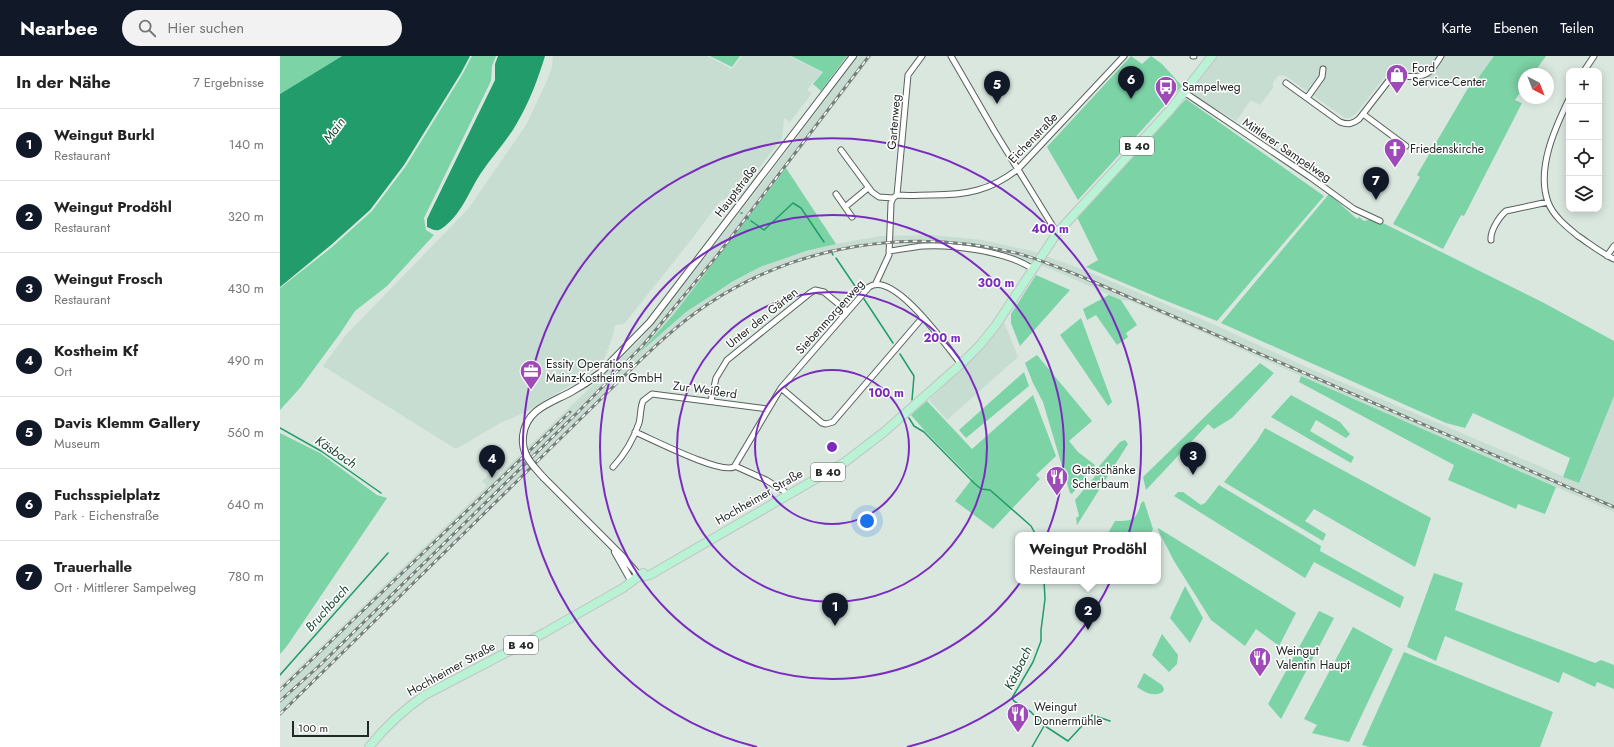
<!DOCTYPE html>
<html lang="de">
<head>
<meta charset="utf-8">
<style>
  :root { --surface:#fff; --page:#f2f2f2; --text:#222; --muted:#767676; --line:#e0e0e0; --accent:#111827 }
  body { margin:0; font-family:Jost,sans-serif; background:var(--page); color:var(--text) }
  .controls { position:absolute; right:12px; top:12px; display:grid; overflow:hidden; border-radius:8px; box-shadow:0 2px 10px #0003 }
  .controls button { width:36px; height:36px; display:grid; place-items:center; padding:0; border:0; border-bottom:1px solid var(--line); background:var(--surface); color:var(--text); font:20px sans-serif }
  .compass { position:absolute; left:1238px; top:12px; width:36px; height:36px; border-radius:50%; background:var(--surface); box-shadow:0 2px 10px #0003; rotate:138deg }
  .scale { position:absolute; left:12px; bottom:10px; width:77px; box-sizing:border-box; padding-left:4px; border:2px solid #222825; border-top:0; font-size:11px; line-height:14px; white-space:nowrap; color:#222825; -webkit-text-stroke:3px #fff; paint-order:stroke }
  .you { position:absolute; left:587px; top:465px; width:14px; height:14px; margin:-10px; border:3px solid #fff; border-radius:50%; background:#1a73e8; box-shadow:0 0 0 6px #1a73e833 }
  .badge { display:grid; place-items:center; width:26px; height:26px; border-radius:50%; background:var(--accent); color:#fff; font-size:13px; font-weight:700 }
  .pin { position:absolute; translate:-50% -33px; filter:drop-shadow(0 1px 2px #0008) }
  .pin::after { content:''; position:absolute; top:21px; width:14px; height:12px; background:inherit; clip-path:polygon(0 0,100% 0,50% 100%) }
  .popup { position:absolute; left:735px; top:476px; width:146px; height:52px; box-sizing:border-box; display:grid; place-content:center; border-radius:8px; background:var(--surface); filter:drop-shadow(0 1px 3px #0005); font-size:13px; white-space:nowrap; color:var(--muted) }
  .popup b { font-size:15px; color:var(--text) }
  .popup::after { content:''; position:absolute; left:50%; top:100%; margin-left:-8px; border:8px solid transparent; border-top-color:var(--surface) }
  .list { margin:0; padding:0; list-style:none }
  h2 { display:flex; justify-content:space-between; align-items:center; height:52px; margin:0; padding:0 16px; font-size:17px }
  h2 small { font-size:13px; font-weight:400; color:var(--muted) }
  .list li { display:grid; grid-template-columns:26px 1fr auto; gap:12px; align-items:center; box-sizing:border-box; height:72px; padding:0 16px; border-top:1px solid var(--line) }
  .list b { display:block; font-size:15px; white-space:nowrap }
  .list p { margin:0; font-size:13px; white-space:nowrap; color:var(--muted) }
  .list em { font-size:13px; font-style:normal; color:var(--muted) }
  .icon { flex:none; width:22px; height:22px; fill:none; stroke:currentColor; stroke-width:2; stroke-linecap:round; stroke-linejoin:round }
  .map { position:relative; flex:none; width:1334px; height:691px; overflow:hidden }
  header { display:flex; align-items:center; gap:24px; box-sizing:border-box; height:56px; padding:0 20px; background:var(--accent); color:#fff }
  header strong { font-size:19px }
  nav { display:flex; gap:22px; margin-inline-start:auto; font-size:14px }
  .search { width:280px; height:36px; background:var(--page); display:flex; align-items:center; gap:10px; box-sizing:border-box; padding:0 14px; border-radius:22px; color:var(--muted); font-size:15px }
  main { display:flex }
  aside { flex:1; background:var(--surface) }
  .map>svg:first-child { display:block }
  .built { fill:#c8ddd1 }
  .green { fill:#7cd3a6 }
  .water { fill:#219c6a }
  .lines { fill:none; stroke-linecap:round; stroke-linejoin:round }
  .stream { stroke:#219c6a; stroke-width:1.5 }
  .minor-casing { stroke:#56625b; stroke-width:7 }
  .tertiary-casing { stroke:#56625b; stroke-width:8 }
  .primary-casing { stroke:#c1c3c2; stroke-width:10 }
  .minor { stroke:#fff; stroke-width:5 }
  .tertiary { stroke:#fff; stroke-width:6 }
  .primary { stroke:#baf2d6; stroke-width:8 }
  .rail-casing { stroke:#757e79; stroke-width:3 }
  .rail { stroke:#fff; stroke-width:1.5; stroke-dasharray:4.5; stroke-linecap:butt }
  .tertiary-bridge-casing { stroke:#56625b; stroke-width:8; stroke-linecap:butt }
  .tertiary-bridge { stroke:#fff; stroke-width:6 }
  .ring { fill:none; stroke:#7b2cbf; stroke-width:2 }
  .labels { text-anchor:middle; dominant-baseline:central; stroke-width:3; stroke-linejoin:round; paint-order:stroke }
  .shield { fill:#fff; stroke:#646866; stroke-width:1 }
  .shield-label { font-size:11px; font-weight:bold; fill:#222825 }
  .poi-label { font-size:12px; fill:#222825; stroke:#fff; text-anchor:start }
  .street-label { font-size:12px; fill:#222825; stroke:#fff }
  .water-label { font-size:13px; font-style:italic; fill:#194832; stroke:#fff }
  .centre { fill:#7b2cbf; stroke:#fff; stroke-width:2 }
  .ring-label { font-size:12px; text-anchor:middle; font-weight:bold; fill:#7b2cbf; stroke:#fff; stroke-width:3; stroke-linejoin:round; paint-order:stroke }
</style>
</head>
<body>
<header>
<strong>Nearbee</strong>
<div class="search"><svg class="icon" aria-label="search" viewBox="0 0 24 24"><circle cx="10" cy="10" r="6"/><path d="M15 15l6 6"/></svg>Hier suchen</div>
<nav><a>Karte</a><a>Ebenen</a><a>Teilen</a></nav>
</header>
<main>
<aside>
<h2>In der Nähe<small>7 Ergebnisse</small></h2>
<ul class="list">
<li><span class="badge">1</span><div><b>Weingut Burkl</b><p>Restaurant</p></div><em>140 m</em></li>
<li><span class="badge">2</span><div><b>Weingut Prodöhl</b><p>Restaurant</p></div><em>320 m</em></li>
<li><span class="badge">3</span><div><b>Weingut Frosch</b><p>Restaurant</p></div><em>430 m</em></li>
<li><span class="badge">4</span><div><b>Kostheim Kf</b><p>Ort</p></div><em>490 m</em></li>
<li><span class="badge">5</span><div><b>Davis Klemm Gallery</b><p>Museum</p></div><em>560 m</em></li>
<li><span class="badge">6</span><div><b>Fuchsspielplatz</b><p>Park · Eichenstraße</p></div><em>640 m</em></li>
<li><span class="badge">7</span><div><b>Trauerhalle</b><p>Ort · Mittlerer Sampelweg</p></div><em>780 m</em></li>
</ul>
</aside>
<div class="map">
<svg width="1334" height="691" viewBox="0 0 1334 691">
  <rect width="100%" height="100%" fill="#d9e7df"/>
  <path class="built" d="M273,0H427L452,13L462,0H509L542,16L527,34L532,37L510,66L504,62L502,82L454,145L452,142L441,144L408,188L344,268L335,269L333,279L324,304L309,318L244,357L222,366L176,393L43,310L65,280L188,153L246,69L266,27L272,11Z
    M578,0H592L394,258L363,293L406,256L436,236L480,211L512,199L556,188L601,180L652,179L702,184L752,195L804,214L857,236L935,269L1024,310L1299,427L1334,340V456L1021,320L899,266L850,245L841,244L771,213L739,202L708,195L610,187L581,191L551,197L508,209L473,224L439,243L406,266L373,294L0,660V630L207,430L202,425L212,416H217L220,418L360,284L474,138Z
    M938,0H1214L1196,25L1150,23L1143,13L1112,17L1103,23L1075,59L1069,62H1065L1006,20L999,19L993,26V32L980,49L971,44L956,65L912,39L911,35L916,31L915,30Z
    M724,266L738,301L667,364L649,344L703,293Z"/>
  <path class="green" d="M0,0H62L0,38Z
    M192,0H216L212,10L211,25L144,162L146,174L154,179L107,230L75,255L59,279L20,332L0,354V232L51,192L92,155L126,110L182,19Z
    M430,0H460L452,11Z
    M511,0H567L541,35L533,28L543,16Z
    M851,0L862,8L871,0L882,8L902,30L798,144L767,91Z
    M1214,0H1266L1253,18H1244V31L1235,44L1242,47L1184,160L1181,159L1163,193L1113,168L1140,121L1137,119L1191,27L1193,24L1196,25Z
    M906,43L1044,140L937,265L879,242L806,211L818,204L797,161Z
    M506,112L556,188L526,195L480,211L452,226L406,256L359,297L394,258Z
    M1049,138L1077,163L1079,161L1084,165L1092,163L1105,168L1264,247L1334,285V340L1299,427L1283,421L1290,402L1193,357L1185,372L1166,367L941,267Z
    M756,219L790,234L740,290L731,267V258Z
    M829,239L841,244L857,269L846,277L848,281L837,289L816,259L807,264L803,253Z
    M801,262L832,346L828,350L780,279Z
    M757,299L812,365L789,385L798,396L815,409L792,438L790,437L763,346L753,327L745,307Z
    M980,307L994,317L952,362L934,373L928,368L866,434L863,421Z
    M744,316L749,330L686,382L679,374Z
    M1021,320L1276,431L1265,458L1238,448L1236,453L1168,424L1174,409L1019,326Z
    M753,339L776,400L756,419L760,423L713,473L675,445L692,423L644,374L631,359L647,345L692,393Z
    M1011,339L1060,366L1070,378L1066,382L1036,364L1030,375L1074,401L1071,407L991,361Z
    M985,372L1151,462L1135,511L1034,453L1025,465L1046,478L1043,485L944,426L977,385Z
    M0,377L40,397L97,439L107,442L7,590L0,598Z
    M845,384L848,388L797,469L796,462L799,460L795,444L817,418L815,415L840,386Z
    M939,429L1041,490L1040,495L1124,541L1120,552L1034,506L1025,522L894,440L898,436H903L921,449L925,447Z
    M864,445L873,473L870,479H827L835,465C852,465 856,465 861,447Z
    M878,472L1016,557L999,590L976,573L965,590L931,564L894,505L878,474Z
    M1154,517L1183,527L1175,554L1315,607L1321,604L1334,609V633L1317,626L1315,631L1283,616L1279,627L1165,580L1156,605L1127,591Z
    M905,530L923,562L910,587L890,562Z
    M1039,555L1054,562L1001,663L988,648Z
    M1073,571L1113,593L1069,686L1032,677L1037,669L1024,663Z
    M882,578L898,599L897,608L889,616L872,599Z
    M1124,596L1273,656L1260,691H1090L1082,689Z
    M864,617L882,629L884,633L883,636C873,641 866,637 857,631Z"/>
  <path class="water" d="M62,0H190L181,17L124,109L90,154L51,189L0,231V38Z
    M218,0H265C258,23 249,47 237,67C227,85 212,100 201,117C189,135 181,160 161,173C156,176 152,173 147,171V163L215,24V8Z"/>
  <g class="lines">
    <path class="stream" d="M461,157H462
      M468,162V163
      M471,165L484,174L513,147L521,152L544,186
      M552,197L553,199
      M556,202L579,236
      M584,243L613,287
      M620,298L634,320L632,344
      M629,362L634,370L644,376L694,427L701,433L710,434L751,470L756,479
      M0,372L41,395L101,437
      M0,619L108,497
      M765,670L788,685L812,659L830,665
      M752,691L764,670L751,656L734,645L732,642L753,606L761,585V574L765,543L764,525"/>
    <g class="minor-casing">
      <path id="minor" d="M671,0L715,76L777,177
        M913,0H914
        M1304,15L1314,0
        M1006,27L1060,66C1068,69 1073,68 1079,63L1110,23C1122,17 1140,25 1150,15C1154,11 1158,5 1161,0
        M904,36L1030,121L1074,153L1100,165
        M1027,42L1042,21L1043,13
        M1289,43C1275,72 1256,113 1268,146C1273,160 1287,171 1298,180C1310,188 1321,197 1334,203
        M1083,58L1126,90
        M561,94L592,136L599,141L613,142L617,139C629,140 640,139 651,139C686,139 710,135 738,113L844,0
        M556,138L572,161
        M617,139L628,19L642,0
        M565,151L588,132
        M1211,184C1210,175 1219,161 1226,155L1268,146
        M609,195C620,194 631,191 643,190C674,188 728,196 753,213
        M1327,200L1334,190
        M596,227L609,199L611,147L613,142
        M501,332L542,367L546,368L553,366L643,261
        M431,345L436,322L447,304L530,237L535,234L544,236L567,255
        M355,376C372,383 439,418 454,411L501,332L589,231C614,214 667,291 681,308
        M455,410L486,424L504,435
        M333,411C344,399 354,382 359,367C361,360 360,352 363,345L372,338L488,353"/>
    </g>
    <g class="tertiary-casing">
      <path id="tertiary" d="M243,380C246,353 271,347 291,336C302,330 311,324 320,317L370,266L573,0
        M264,422L341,499L355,515L359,521
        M335,496L352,526"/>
    </g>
    <g class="primary-casing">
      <path id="primary" d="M359,521L370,519L565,406L604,376L681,308L700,289L716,269L777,177L890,54L932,0
        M89,691C105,671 123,654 145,639L264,577L343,532L363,517"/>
    </g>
    <use href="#minor" class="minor"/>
    <use href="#tertiary" class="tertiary"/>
    <use href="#primary" class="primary"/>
    <g class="rail-casing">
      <path id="rail" d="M0,634L290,356
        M0,645L38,611L298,356L364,288L436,201L589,0
        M0,658L341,323C369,296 396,269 428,248C519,188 631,171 736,197C760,203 784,214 807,223L1334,451"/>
    </g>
    <use href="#rail" class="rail"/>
    <g class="tertiary-bridge-casing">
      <path id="tertiary-bridge" d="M243,380C241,398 252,409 264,422"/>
    </g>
    <use href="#tertiary-bridge" class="tertiary-bridge"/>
  </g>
  <g class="ring">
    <circle cx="552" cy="391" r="77"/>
    <circle cx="552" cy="391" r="155"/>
    <circle cx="552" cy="391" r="232"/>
    <path d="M477 691A309 309 0 1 1 627 691"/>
  </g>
  <defs>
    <g id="shop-pin" transform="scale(1.15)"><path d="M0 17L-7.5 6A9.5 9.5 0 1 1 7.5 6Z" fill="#9e4ab8" stroke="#fff"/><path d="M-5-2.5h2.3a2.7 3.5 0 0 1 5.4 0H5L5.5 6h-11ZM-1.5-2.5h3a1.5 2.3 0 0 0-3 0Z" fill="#fff"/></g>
    <g id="bus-pin" transform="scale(1.15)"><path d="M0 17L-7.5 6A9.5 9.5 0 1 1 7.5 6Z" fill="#9e4ab8" stroke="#fff"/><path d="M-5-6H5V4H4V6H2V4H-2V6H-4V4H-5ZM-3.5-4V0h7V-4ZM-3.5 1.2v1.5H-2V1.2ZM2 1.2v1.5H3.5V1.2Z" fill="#fff"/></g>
    <g id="church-pin" transform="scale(1.15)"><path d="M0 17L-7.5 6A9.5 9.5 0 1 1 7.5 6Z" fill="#9e4ab8" stroke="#fff"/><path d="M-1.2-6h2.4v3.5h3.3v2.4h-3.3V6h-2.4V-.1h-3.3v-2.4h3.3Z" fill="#fff"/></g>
    <g id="office-pin" transform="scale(1.15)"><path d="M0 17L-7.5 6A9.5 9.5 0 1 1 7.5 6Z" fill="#9e4ab8" stroke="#fff"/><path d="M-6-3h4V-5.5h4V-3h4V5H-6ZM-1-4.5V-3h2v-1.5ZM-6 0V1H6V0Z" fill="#fff"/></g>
    <g id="restaurant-pin" transform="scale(1.15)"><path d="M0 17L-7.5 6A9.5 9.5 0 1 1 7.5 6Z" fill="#9e4ab8" stroke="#fff"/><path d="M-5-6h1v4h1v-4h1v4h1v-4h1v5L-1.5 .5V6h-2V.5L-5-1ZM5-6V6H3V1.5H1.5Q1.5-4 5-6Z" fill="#fff"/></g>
  </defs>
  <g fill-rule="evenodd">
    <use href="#shop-pin" x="1117" y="19"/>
    <use href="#bus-pin" x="886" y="31"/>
    <use href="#church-pin" x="1115" y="93"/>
    <use href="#office-pin" x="251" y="315"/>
    <use href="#restaurant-pin" x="777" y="421"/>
    <use href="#restaurant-pin" x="980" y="602"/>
    <use href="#restaurant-pin" x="738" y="658"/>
  </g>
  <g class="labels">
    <g class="shield">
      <rect x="840" y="81" width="34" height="18" rx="3"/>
      <rect x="531" y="407" width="34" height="18" rx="3"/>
      <rect x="224" y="580" width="34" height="18" rx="3"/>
    </g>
    <g class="shield-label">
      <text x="857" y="90">B 40</text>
      <text x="548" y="416">B 40</text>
      <text x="241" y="589">B 40</text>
    </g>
    <g class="poi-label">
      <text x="1132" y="12">Ford<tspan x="1132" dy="14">Service-Center</tspan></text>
      <text x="902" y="31">Sampelweg</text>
      <text x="1130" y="93">Friedenskirche</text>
      <text x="266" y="308">Essity Operations<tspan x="266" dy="14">Mainz-Kostheim GmbH</tspan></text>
      <text x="792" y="414">Gutsschänke<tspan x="792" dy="14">Scherbaum</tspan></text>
      <text x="996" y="595">Weingut<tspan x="996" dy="14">Valentin Haupt</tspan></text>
      <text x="754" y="651">Weingut<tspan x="754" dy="14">Donnermühle</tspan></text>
    </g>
    <g class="street-label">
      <text transform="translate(614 66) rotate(-85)">Gartenweg</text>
      <text transform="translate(753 82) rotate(-46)">Eichenstraße</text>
      <text transform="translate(1007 94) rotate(34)">Mittlerer Sampelweg</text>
      <text transform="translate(456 135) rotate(-53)">Hauptstraße</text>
      <text transform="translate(550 261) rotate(-48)">Siebenmorgenweg</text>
      <text transform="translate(482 262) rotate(-39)">Unter den Gärten</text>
      <text transform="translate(425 334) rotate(8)">Zur Weißerd</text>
      <text transform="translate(479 441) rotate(-30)">Hochheimer Straße</text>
      <text transform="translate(171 613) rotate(-29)">Hochheimer Straße</text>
    </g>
    <g class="water-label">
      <text transform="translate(54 74) rotate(-53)">Main</text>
      <text transform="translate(56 396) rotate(34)">Käsbach</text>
      <text transform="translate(47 552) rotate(-48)">Bruchbach</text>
      <text transform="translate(738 612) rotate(-64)">Käsbach</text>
    </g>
  </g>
  <circle cx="552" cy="391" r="6" class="centre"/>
  <g class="ring-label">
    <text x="770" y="177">400 m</text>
    <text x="716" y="231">300 m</text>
    <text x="662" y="286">200 m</text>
    <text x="606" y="341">100 m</text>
  </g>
</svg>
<div class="controls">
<button>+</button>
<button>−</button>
<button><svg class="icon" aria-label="locate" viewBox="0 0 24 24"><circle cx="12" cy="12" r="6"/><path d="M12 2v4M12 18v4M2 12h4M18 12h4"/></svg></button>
<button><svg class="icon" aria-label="layers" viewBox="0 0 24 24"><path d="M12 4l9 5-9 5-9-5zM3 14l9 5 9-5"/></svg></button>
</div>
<svg class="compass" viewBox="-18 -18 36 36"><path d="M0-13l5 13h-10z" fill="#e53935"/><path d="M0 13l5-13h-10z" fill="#767676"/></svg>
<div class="scale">100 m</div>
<div class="you"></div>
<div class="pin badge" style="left:555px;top:570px">1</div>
<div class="pin badge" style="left:808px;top:574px">2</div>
<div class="popup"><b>Weingut Prodöhl</b>Restaurant</div>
<div class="pin badge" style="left:913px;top:419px">3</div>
<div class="pin badge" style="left:212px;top:422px">4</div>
<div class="pin badge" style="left:717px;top:48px">5</div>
<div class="pin badge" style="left:851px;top:43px">6</div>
<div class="pin badge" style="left:1096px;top:144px">7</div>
</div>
</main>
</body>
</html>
